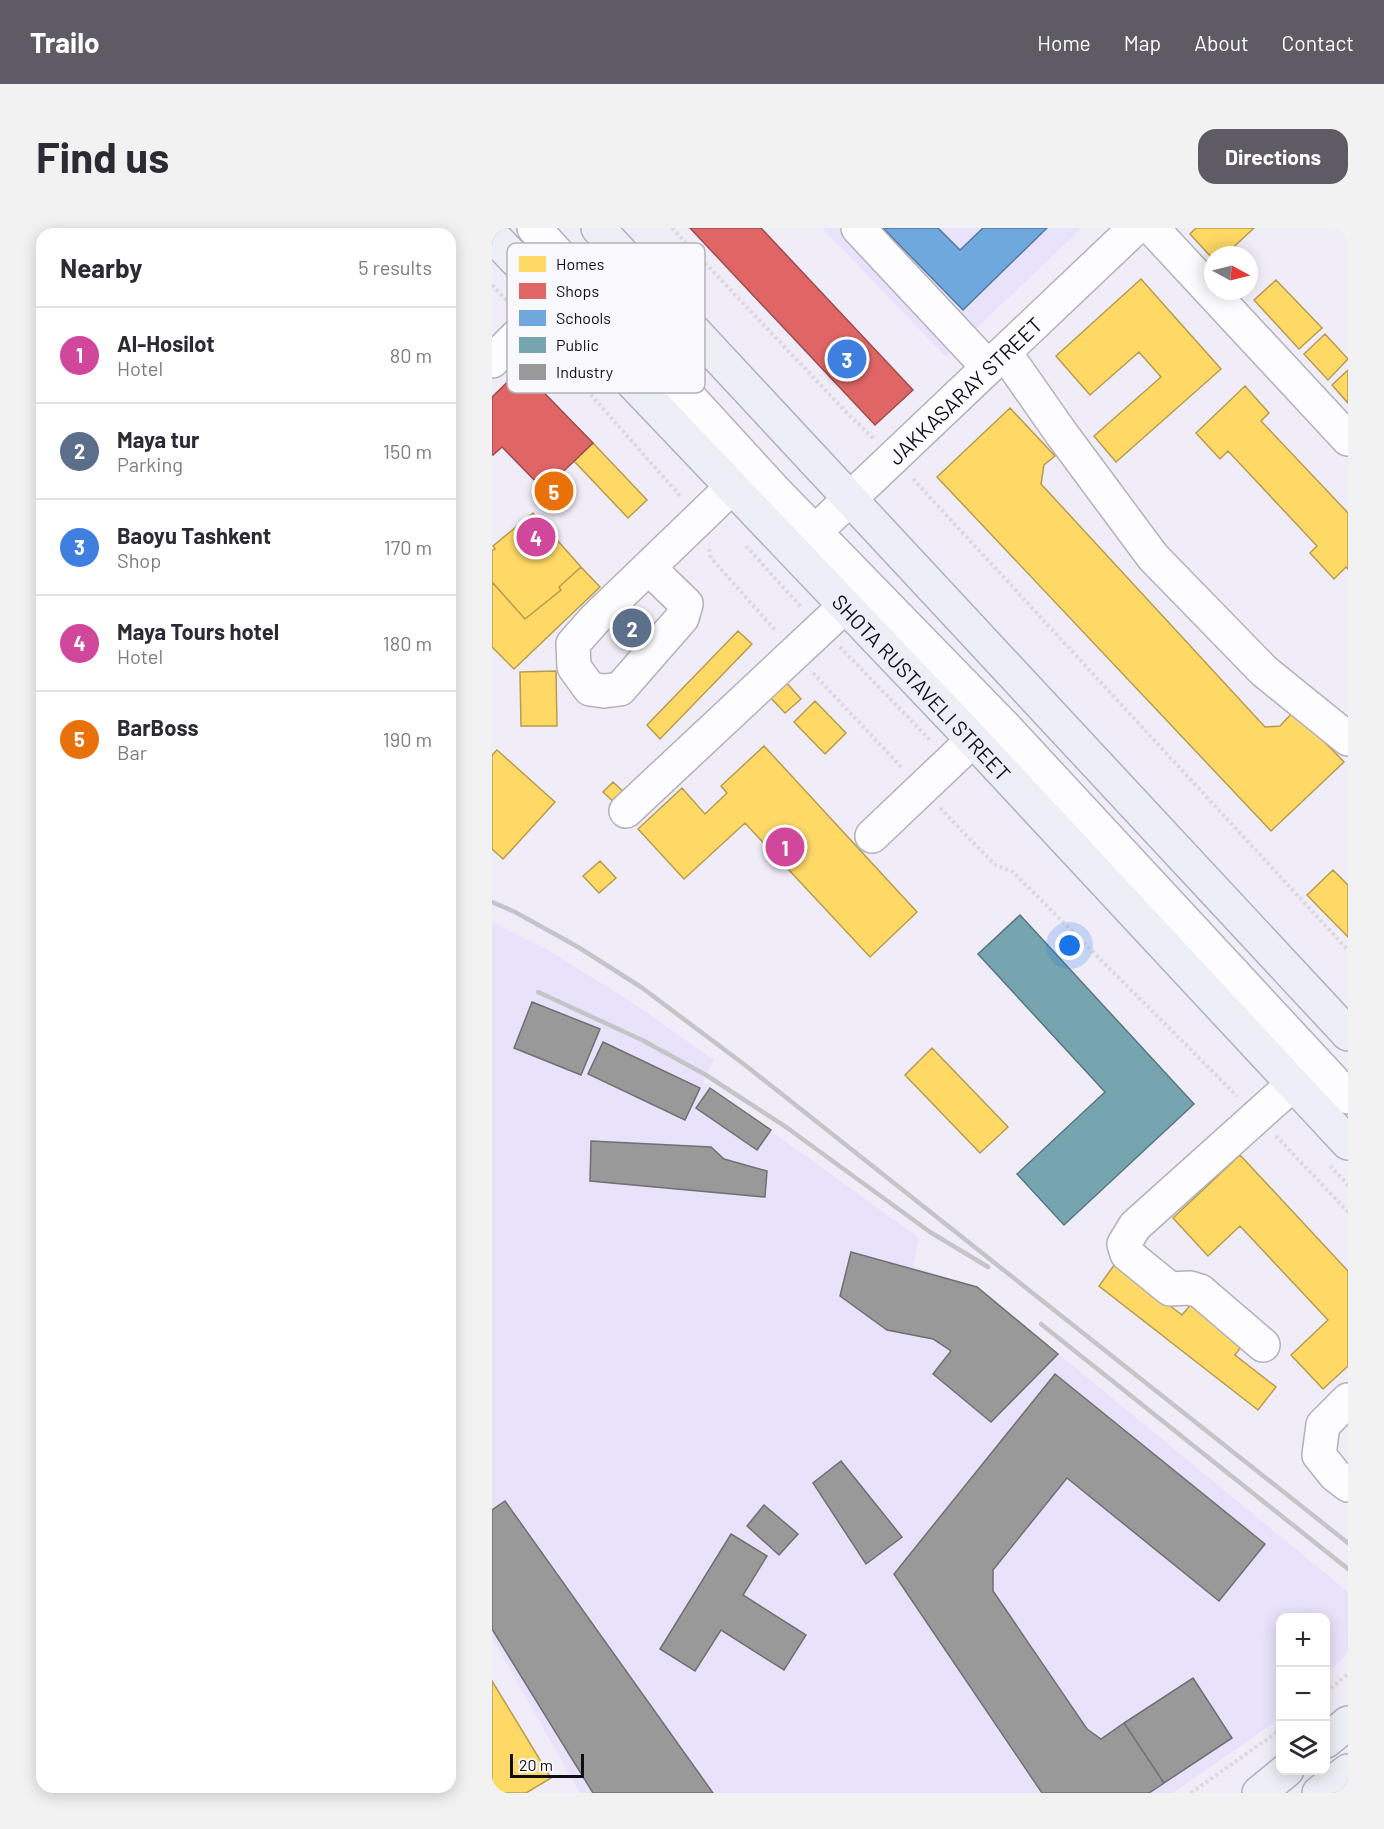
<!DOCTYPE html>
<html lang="en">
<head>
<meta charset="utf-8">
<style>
  :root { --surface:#fff; --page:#f2f2f3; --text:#2b2b33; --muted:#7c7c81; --line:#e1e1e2; --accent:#5e5b65 }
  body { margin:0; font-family:Barlow,sans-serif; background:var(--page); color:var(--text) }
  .controls { position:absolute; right:18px; bottom:18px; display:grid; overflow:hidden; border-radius:12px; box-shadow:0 3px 15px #0003 }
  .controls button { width:54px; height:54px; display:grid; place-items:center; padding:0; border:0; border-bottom:2px solid var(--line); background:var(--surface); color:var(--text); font:30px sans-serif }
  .compass { position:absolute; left:712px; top:18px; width:54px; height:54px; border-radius:50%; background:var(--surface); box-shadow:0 3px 15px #0003; rotate:97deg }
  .scale { position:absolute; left:18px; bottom:15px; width:74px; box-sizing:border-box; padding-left:6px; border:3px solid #0f0d16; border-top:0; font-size:16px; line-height:21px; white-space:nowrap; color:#0f0d16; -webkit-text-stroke:4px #f9f8fd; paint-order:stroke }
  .you { position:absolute; left:578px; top:718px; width:21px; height:21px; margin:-15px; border:4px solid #fff; border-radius:50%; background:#1a73e8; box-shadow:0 0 0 9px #1a73e833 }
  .badge { display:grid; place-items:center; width:39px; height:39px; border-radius:50%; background:var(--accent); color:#fff; font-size:20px; font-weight:700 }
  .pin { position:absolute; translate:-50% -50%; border:3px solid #fff; box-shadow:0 2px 6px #0006 }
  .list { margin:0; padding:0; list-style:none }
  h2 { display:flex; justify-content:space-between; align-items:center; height:78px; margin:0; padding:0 24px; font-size:26px }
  h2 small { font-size:20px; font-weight:400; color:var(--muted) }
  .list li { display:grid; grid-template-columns:39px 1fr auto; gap:18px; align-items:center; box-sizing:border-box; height:96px; padding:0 24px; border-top:2px solid var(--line) }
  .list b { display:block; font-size:22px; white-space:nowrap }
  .list p { margin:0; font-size:20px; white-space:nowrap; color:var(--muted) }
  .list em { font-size:20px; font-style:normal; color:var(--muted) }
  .icon { flex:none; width:33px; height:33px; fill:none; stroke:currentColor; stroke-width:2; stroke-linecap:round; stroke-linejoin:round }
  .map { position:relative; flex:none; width:856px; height:1565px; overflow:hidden; border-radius:18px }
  header { display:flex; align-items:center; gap:36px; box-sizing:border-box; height:84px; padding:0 30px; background:var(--accent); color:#fff }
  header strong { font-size:28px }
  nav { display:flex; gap:33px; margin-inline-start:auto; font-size:21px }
  .intro { display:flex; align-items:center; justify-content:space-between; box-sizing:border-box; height:144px; padding:0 36px }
  h1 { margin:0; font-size:42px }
  .button { padding:15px 27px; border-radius:18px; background:var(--accent); color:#fff; font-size:21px; font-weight:700 }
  main { display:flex; gap:36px; padding:0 36px }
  aside { flex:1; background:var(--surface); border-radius:18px; box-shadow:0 3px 15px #0003 }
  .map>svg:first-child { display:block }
  .built { fill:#e8e3fb }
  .homes { fill:#ffd966; stroke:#b79c4e; stroke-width:1.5 }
  .shops { fill:#e06666; stroke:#a14b4e; stroke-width:1.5 }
  .schools { fill:#6fa8dc; stroke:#527aa1; stroke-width:1.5 }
  .public { fill:#76a5af; stroke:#577781; stroke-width:1.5 }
  .industry { fill:#999; stroke:#706f72; stroke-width:1.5 }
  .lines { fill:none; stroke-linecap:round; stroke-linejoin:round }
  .minor-casing { stroke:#b4b1bb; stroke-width:36 }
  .major-casing { stroke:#afb1c1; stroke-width:36 }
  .path { stroke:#dad9dd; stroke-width:4; stroke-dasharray:3 3; stroke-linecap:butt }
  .minor { stroke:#fdfcfe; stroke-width:33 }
  .major { stroke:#edeff6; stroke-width:33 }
  .rail { stroke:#c5c4c7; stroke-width:4.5 }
  .labels { text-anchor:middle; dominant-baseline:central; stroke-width:6; stroke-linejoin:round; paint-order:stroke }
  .street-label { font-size:21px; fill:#0f0d16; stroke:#f9f8fd }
  .key { fill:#f9f8fd; stroke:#b3b2b8; stroke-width:1.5 }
  .key-label { font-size:16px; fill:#0f0d16 }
</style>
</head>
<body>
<header>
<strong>Trailo</strong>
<nav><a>Home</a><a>Map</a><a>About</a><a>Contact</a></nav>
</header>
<div class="intro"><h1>Find us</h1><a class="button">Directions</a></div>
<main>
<aside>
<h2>Nearby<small>5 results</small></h2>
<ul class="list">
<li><span class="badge" style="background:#d1479c">1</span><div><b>Al-Hosilot</b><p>Hotel</p></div><em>80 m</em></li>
<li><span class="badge" style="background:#5c6f8a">2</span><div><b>Maya tur</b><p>Parking</p></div><em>150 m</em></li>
<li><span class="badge" style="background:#3f7fe0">3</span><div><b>Baoyu Tashkent</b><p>Shop</p></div><em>170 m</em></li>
<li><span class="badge" style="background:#d1479c">4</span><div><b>Maya Tours hotel</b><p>Hotel</p></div><em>180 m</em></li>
<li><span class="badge" style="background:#e8710a">5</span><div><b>BarBoss</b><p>Bar</p></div><em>190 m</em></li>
</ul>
</aside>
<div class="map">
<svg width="856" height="1565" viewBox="0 0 856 1565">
  <rect width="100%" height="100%" fill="#f0edf9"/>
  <path class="built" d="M330,0H590L454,129Z
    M0,694L56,722L141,775L222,832L211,854L427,1010L421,1038L485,1059L856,1364V1425L834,1446V1390H788V1487L777,1498L681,1565H88L0,1410Z"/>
  <path class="homes" d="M704,0H762L733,27H721V31L698,6Z
    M649,51L729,141L624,234L602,208L669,149L647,124L598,167L564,128Z
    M784,52L830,100L807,121L762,72Z
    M833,106L856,131L836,152L812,126Z
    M856,142V175L840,157Z
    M753,158L777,185L769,193L856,285V341L854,339L842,351L818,325L825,318L736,223L728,231L704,205Z
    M518,180L563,228L552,237L549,256L773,499L788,498L802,483L852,534L779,603L445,249Z
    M101,215L155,272L136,290L82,233Z
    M41,285L89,339L67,359L69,362L33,391L0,354V323L3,321L1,318Z
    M89,339L108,359L22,441L0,419V354L33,391L69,362L67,359Z
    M246,403L260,416L168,511L155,497Z
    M64,443L65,498H29L28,444Z
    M291,451L309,471L293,485L275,466Z
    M323,473L354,505L333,526L302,494Z
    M272,518L425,684L378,729L253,595L192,651L146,601L190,560L213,586L235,565L229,558Z
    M5,522L63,574L11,631L0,621V527Z
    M121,554L135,567L126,578L111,564Z
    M108,633L124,650L107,665L91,648Z
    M841,642L856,657V709L815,667Z
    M440,820L516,899L488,925L413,847Z
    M748,927L856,1043V1138L831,1161L799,1127L836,1092L748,998L716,1028L681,990Z
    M623,1036L690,1087L701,1074L752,1115L743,1127L784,1159L766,1182L607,1058Z
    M0,1453L59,1550L34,1565H0Z"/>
  <path class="shops" d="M198,0H269L421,162L383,197Z
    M29,141L101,215L52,262L10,219L1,227L0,225V169Z"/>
  <path class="schools" d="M391,0H446L468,22L491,0H555L471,82Z"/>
  <path class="public" d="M528,687L702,876L572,997L525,946L613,864L486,726Z"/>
  <path class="industry" d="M40,774L108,801L89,847L22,820Z
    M111,814L208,860L193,892L96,846Z
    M218,860L279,902L265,922L204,880Z
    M99,913L219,919L232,931L275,943L273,969L98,953Z
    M359,1024L485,1059L566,1126L499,1194L441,1146L459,1123L441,1111L395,1102L348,1068Z
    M563,1146L773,1316L727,1373L575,1250L501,1342V1363L595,1501L609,1511L632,1495L672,1555L657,1565H550L402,1346Z
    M349,1233L410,1309L374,1336L321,1255Z
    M13,1273L221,1565H101L0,1401V1282Z
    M272,1277L306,1306L287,1327L255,1298Z
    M239,1306L275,1328L251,1367L314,1407L292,1442L229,1402L203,1443L168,1421Z
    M701,1450L740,1510L672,1555L632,1495Z"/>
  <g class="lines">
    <g class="minor-casing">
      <g id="minor">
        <path d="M42,0L283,263L510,496L856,869"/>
        <path d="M366,0L496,139"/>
        <path d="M660,0L856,211"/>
        <path d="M513,125L569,205L661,329L772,443L856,511"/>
        <path d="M0,133L61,72"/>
        <path id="s1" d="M307,319L643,0"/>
        <path d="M158,341L194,376L190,390L128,461L112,463L98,461L82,439L81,416L103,391L240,259"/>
        <path d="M134,583L353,378"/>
        <path d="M380,608L481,512"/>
        <path d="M771,1117L708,1063L698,1060L678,1061L635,1026L632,1016L643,998L801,856"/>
        <path d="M856,1172L831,1197L827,1227L843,1247L856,1257"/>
      </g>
    </g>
    <g class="major-casing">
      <g id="major">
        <path d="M106,0L856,806"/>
        <path id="s2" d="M0,7L481,512L856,915"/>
        <path d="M834,1513L856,1495"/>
        <path d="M767,1565L795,1542"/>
        <path d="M827,1565L856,1543"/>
      </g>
    </g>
    <path class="path" d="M180,0L357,187L382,211
      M0,57L18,76
      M55,117L189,269
      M421,251L856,722
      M254,318L309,379
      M217,321L219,330L284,403
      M348,419L439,513
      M321,445L410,540
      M448,580L502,636L521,644L745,868
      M784,908L856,984
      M838,938L856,957
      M834,1464L856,1446
      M699,1565L788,1502"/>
    <use href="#minor" class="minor"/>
    <use href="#major" class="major"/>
    <path class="rail" d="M0,674L23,684L86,719L149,759L253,837L856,1315
      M46,764L150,812L214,847L294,899L438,1004L496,1039
      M549,1096L856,1341"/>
  </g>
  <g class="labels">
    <g class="street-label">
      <text stroke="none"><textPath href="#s1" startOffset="228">JAKKASARAY STREET</textPath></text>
      <text stroke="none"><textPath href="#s2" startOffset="624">SHOTA RUSTAVELI STREET</textPath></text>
    </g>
  </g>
  <rect x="15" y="15" width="198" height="150" rx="9" class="key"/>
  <rect x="27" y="28" width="27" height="16" fill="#ffd966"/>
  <rect x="27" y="55" width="27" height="16" fill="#e06666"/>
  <rect x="27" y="82" width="27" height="16" fill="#6fa8dc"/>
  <rect x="27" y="109" width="27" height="16" fill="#76a5af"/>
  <rect x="27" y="136" width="27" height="16" fill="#999"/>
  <g class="key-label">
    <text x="64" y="42">Homes</text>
    <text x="64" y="69">Shops</text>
    <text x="64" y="96">Schools</text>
    <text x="64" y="123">Public</text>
    <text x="64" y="150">Industry</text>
  </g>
</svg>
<div class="controls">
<button>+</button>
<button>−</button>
<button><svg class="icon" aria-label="layers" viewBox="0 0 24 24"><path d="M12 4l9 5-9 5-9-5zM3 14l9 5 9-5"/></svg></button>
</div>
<svg class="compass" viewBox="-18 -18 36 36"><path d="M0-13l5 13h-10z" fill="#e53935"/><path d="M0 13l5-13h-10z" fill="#7c7c81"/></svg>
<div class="scale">20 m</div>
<div class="you"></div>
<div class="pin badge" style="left:293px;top:619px;background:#d1479c">1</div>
<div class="pin badge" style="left:140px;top:400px;background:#5c6f8a">2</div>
<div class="pin badge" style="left:355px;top:131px;background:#3f7fe0">3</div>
<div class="pin badge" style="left:44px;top:309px;background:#d1479c">4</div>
<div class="pin badge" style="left:62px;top:263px;background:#e8710a">5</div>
</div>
</main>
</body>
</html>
